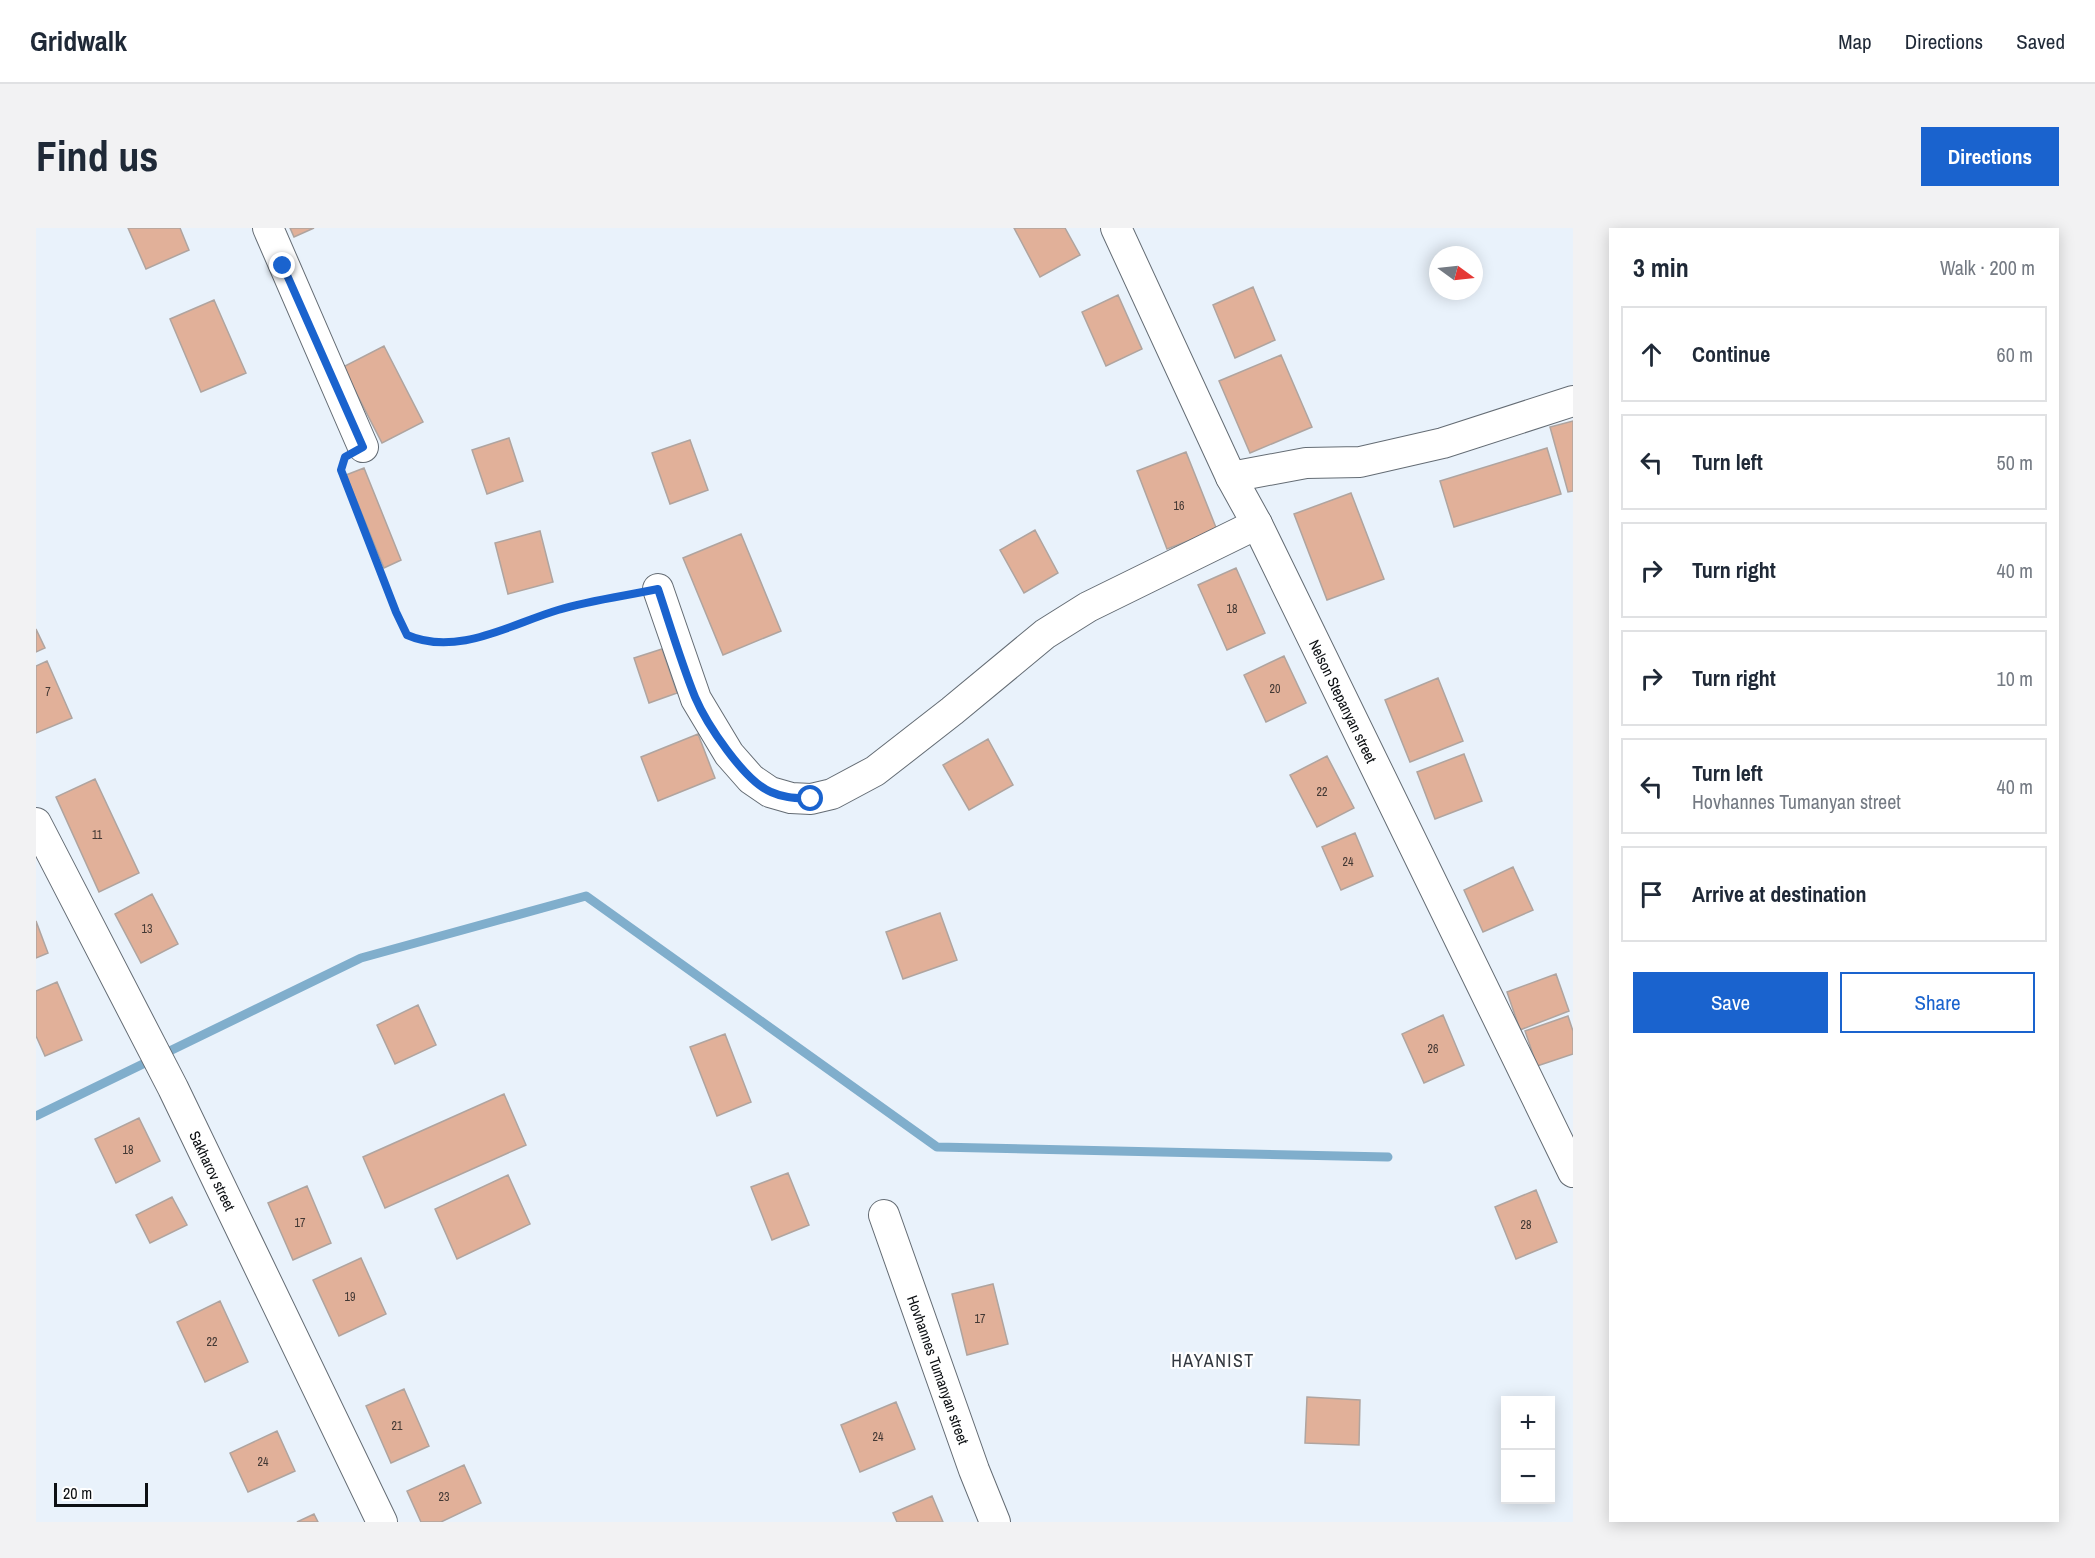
<!DOCTYPE html>
<html lang="en">
<head>
<meta charset="utf-8">
<style>
  :root { --surface:#fff; --page:#f2f2f3; --text:#1f2937; --muted:#747a83; --line:#e0e1e3; --accent:#1a63ce }
  body { margin:0; font-family:"Archivo Narrow",sans-serif; background:var(--page); color:var(--text) }
  .controls { position:absolute; right:18px; bottom:18px; display:grid; overflow:hidden; border-radius:0px; box-shadow:0 3px 15px #0003 }
  .controls button { width:54px; height:54px; display:grid; place-items:center; padding:0; border:0; border-bottom:2px solid var(--line); background:var(--surface); color:var(--text); font:30px sans-serif }
  .compass { position:absolute; left:1393px; top:18px; width:54px; height:54px; border-radius:50%; background:var(--surface); box-shadow:0 3px 15px #0003; rotate:105deg }
  .scale { position:absolute; left:18px; bottom:15px; width:94px; box-sizing:border-box; padding-left:6px; border:3px solid #0d1013; border-top:0; font-size:16px; line-height:21px; white-space:nowrap; color:#0d1013; -webkit-text-stroke:4px #fff; paint-order:stroke }
  .stop { position:absolute; width:18px; height:18px; margin:-14px; border:4px solid #1a63ce; border-radius:50%; background:#fff }
  .stop.end { background:#1a63ce; border-color:#fff; box-shadow:0 2px 6px #0008 }
  .list { margin:0; padding:0; list-style:none }
  h2 { display:flex; justify-content:space-between; align-items:center; height:78px; margin:0; padding:0 24px; font-size:26px }
  h2 small { font-size:20px; font-weight:400; color:var(--muted) }
  .list li { display:grid; grid-template-columns:39px 1fr auto; gap:18px; align-items:center; box-sizing:border-box; height:96px; margin:0 12px 12px; padding:0 12px; border:2px solid var(--line); border-radius:0px }
  .list b { display:block; font-size:22px; white-space:nowrap }
  .list p { margin:0; font-size:20px; white-space:nowrap; color:var(--muted) }
  .list em { font-size:20px; font-style:normal; color:var(--muted) }
  .actions { display:flex; gap:12px; padding:18px 24px }
  .actions a { flex:1; padding:14px 0; border:2px solid var(--accent); border-radius:0px; text-align:center; font-size:21px; color:var(--accent) }
  .actions .main { background:var(--accent); color:#fff }
  .icon { flex:none; width:33px; height:33px; fill:none; stroke:currentColor; stroke-width:2; stroke-linecap:round; stroke-linejoin:round }
  .map { position:relative; flex:none; width:1537px; height:1294px; overflow:hidden; border-radius:0px }
  header { display:flex; align-items:center; gap:36px; box-sizing:border-box; height:84px; padding:0 30px; background:var(--surface); border-bottom:2px solid var(--line) }
  header strong { font-size:28px }
  nav { display:flex; gap:33px; margin-inline-start:auto; font-size:21px }
  .intro { display:flex; align-items:center; justify-content:space-between; box-sizing:border-box; height:144px; padding:0 36px }
  h1 { margin:0; font-size:42px }
  .button { padding:15px 27px; border-radius:0px; background:var(--accent); color:#fff; font-size:21px; font-weight:700 }
  main { display:flex; gap:36px; padding:0 36px }
  aside { flex:1; background:var(--surface); border-radius:0px; box-shadow:0 3px 15px #0003 }
  .map>svg:first-child { display:block }
  .lines { fill:none; stroke-linecap:round; stroke-linejoin:round }
  .stream { stroke:#80aecc; stroke-width:9 }
  .building { fill:#e1b099; stroke:#afa49f; stroke-width:1.5 }
  .minor-casing { stroke:#646c74; stroke-width:32 }
  .path { stroke:#9aa1a8; stroke-width:4; stroke-dasharray:1.5 4.5; stroke-linecap:butt }
  .minor { stroke:#fff; stroke-width:30 }
  .route { stroke:#1a63ce; stroke-width:8 }
  .labels { text-anchor:middle; dominant-baseline:central; stroke-width:4.5; stroke-linejoin:round; paint-order:stroke }
  .number-label { font-size:12px; fill:#423834 }
  .street-label { font-size:15px; fill:#0d1013; stroke:#fff }
  .quarter-label { font-size:18px; letter-spacing:1.5px; fill:#333940; stroke:#fff }
</style>
</head>
<body>
<header>
<strong>Gridwalk</strong>
<nav><a>Map</a><a>Directions</a><a>Saved</a></nav>
</header>
<div class="intro"><h1>Find us</h1><a class="button">Directions</a></div>
<main>
<div class="map">
<svg width="1537" height="1294" viewBox="0 0 1537 1294">
  <rect width="100%" height="100%" fill="#e9f2fb"/>
  <g class="lines">
    <path class="stream" d="M0,888L325,730L550,668L901,919L1352,929"/>
  </g>
  <path class="building" d="M92,0H144L153,22L110,41Z
    M254,0H278L258,9Z
    M978,0H1029L1044,27L1004,49Z
    M1217,59L1239,112L1199,130L1177,77Z
    M1082,67L1106,121L1070,138L1046,84Z
    M178,72L210,145L165,164L134,91Z
    M348,118L387,194L346,215L307,139Z
    M1245,127L1276,199L1214,225L1183,153Z
    M1537,193V263L1532,264L1514,199Z
    M473,210L487,253L451,266L436,222Z
    M654,212L672,262L634,276L616,225Z
    M1511,220L1525,266L1418,299L1404,253Z
    M1150,224L1181,302L1131,321L1101,243Z
    M328,240L365,332L348,340L310,247Z
    M1315,265L1348,351L1291,372L1258,286Z
    M999,302L1022,345L988,365L964,322Z
    M504,303L517,354L472,366L459,315Z
    M705,306L745,403L687,427L647,330Z
    M1200,340L1229,405L1191,422L1162,357Z
    M0,401L9,420L0,424Z
    M626,421L641,465L613,475L598,430Z
    M1248,428L1270,475L1230,494L1208,447Z
    M11,433L36,490L0,505V438Z
    M1402,450L1427,513L1374,534L1349,472Z
    M662,506L679,550L622,573L605,529Z
    M952,511L977,557L933,582L907,537Z
    M1428,526L1446,573L1399,591L1381,544Z
    M1291,528L1318,580L1281,599L1254,547Z
    M59,551L103,645L63,664L20,569Z
    M1319,605L1337,648L1305,662L1286,619Z
    M1477,639L1497,682L1447,704L1428,662Z
    M116,666L142,716L105,735L79,686Z
    M904,685L921,732L867,751L850,704Z
    M0,693L12,725L0,730Z
    M1520,746L1533,783L1484,802L1471,764Z
    M21,754L46,812L9,828L0,808V763Z
    M382,777L400,817L359,836L341,797Z
    M1407,787L1428,837L1388,855L1366,806Z
    M1532,788L1537,803V826L1501,838L1489,803Z
    M689,806L715,874L681,888L654,819Z
    M468,866L490,917L349,980L327,929Z
    M103,890L124,933L80,955L59,911Z
    M752,945L773,997L736,1012L715,959Z
    M472,947L494,996L421,1031L399,981Z
    M271,958L295,1015L257,1032L232,975Z
    M1500,962L1521,1014L1480,1031L1459,979Z
    M136,969L151,997L114,1015L100,987Z
    M325,1030L350,1086L303,1108L277,1052Z
    M957,1056L972,1116L931,1127L916,1066Z
    M184,1073L212,1134L169,1154L141,1094Z
    M368,1161L393,1218L355,1235L330,1178Z
    M1271,1169L1324,1172L1323,1217L1269,1215Z
    M860,1174L879,1221L824,1244L805,1197Z
    M241,1203L259,1243L212,1264L194,1225Z
    M428,1237L445,1275L405,1294H385L371,1263Z
    M896,1268L907,1294H861L857,1285Z
    M278,1286L282,1294H261Z"/>
  <g class="lines">
    <g class="minor-casing">
      <g id="minor">
        <path d="M232,0L327,219"/>
        <path id="s1" d="M1080,0L1195,249L1221,296L1537,944"/>
        <path d="M1195,249L1270,235L1324,234L1407,215L1537,173"/>
        <path d="M622,361L660,471L693,526L715,551L734,564L755,570L775,571L796,566L839,543L916,483L1009,406L1052,379L1221,296"/>
        <path id="s2" d="M0,595L137,860L346,1294"/>
        <path id="s3" d="M848,987L938,1242L959,1294"/>
      </g>
    </g>
    <path class="path" d="M305,242L360,384L371,407C422,429 475,395 523,382C546,375 569,372 592,367"/>
    <use href="#minor" class="minor"/>
  </g>
  <g class="lines">
    <path class="route" d="M247,38L327,219L309,229L305,242L360,384L371,407C421,429 475,396 522,382C555,372 589,368 622,361C634,397 645,434 659,469C670,495 708,553 735,564C748,570 761,570 775,571"/>
  </g>
  <g class="labels">
    <g class="number-label">
      <text x="1143" y="278">16</text>
      <text x="1196" y="381">18</text>
      <text x="1239" y="461">20</text>
      <text x="12" y="464">7</text>
      <text x="1286" y="564">22</text>
      <text x="61" y="607">11</text>
      <text x="1312" y="634">24</text>
      <text x="111" y="701">13</text>
      <text x="1397" y="821">26</text>
      <text x="92" y="922">18</text>
      <text x="264" y="995">17</text>
      <text x="1490" y="997">28</text>
      <text x="314" y="1069">19</text>
      <text x="944" y="1091">17</text>
      <text x="176" y="1114">22</text>
      <text x="361" y="1198">21</text>
      <text x="842" y="1209">24</text>
      <text x="227" y="1234">24</text>
      <text x="408" y="1269">23</text>
    </g>
    <g class="street-label">
      <text stroke="none"><textPath href="#s1" startOffset="525">Nelson Stepanyan street</textPath></text>
      <text stroke="none"><textPath href="#s2" startOffset="390">Sakharov street</textPath></text>
      <text stroke="none"><textPath href="#s3" startOffset="164">Hovhannes Tumanyan street</textPath></text>
    </g>
    <g class="quarter-label">
      <text x="1177" y="1132">HAYANIST</text>
    </g>
  </g>
</svg>
<div class="controls">
<button>+</button>
<button>−</button>
</div>
<svg class="compass" viewBox="-18 -18 36 36"><path d="M0-13l5 13h-10z" fill="#e53935"/><path d="M0 13l5-13h-10z" fill="#747a83"/></svg>
<div class="scale">20 m</div>
<div class="stop" style="left:775px;top:571px"></div>
<div class="stop end" style="left:247px;top:38px"></div>
</div>
<aside>
<h2>3 min<small>Walk · 200 m</small></h2>
<ul class="list">
<li><svg class="icon" aria-label="ahead" viewBox="0 0 24 24"><path d="M12 20V5M6 11l6-6 6 6"/></svg><div><b>Continue</b></div><em>60 m</em></li>
<li><svg class="icon" aria-label="left" viewBox="0 0 24 24"><path d="M17 20v-9H6M10 6l-5 5 5 5"/></svg><div><b>Turn left</b></div><em>50 m</em></li>
<li><svg class="icon" aria-label="right" viewBox="0 0 24 24"><path d="M7 20v-9h11M14 6l5 5-5 5"/></svg><div><b>Turn right</b></div><em>40 m</em></li>
<li><svg class="icon" aria-label="right" viewBox="0 0 24 24"><path d="M7 20v-9h11M14 6l5 5-5 5"/></svg><div><b>Turn right</b></div><em>10 m</em></li>
<li><svg class="icon" aria-label="left" viewBox="0 0 24 24"><path d="M17 20v-9H6M10 6l-5 5 5 5"/></svg><div><b>Turn left</b><p>Hovhannes Tumanyan street</p></div><em>40 m</em></li>
<li><svg class="icon" aria-label="arrive" viewBox="0 0 24 24"><path d="M6 21V4h12l-3 4 3 4H6"/></svg><div><b>Arrive at destination</b></div></li>
</ul>
<div class="actions"><a class="main">Save</a><a>Share</a></div>
</aside>
</main>
</body>
</html>
